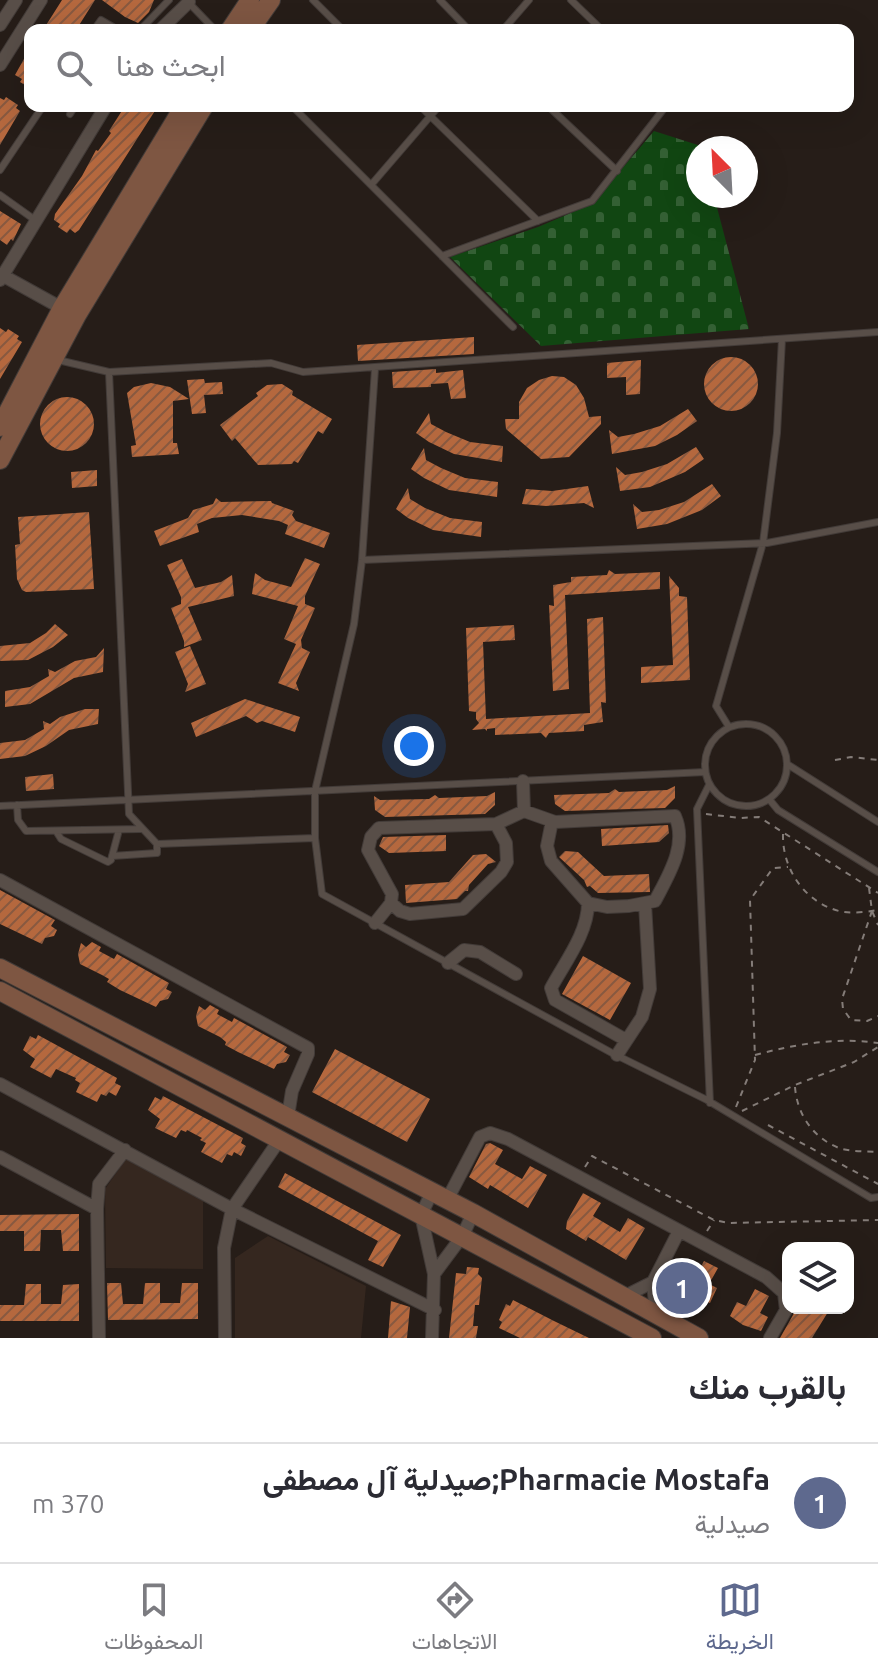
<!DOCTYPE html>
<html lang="ar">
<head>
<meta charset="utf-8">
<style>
  :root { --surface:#fff; --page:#f7f7f7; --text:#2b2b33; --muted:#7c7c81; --line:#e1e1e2; --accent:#5e698e }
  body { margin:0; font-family:Ubuntu,Vazirmatn,sans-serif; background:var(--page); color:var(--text); direction:rtl }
  .controls { position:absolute; right:24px; bottom:24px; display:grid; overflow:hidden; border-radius:16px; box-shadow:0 8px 32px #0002 }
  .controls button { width:72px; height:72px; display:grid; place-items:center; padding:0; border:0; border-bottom:2px solid var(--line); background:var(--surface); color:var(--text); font:40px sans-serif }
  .compass { position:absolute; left:686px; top:136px; width:72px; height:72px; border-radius:50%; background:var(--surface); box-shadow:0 8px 32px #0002; rotate:336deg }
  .you { position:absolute; left:414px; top:746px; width:28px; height:28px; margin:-20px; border:6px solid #fff; border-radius:50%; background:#1a73e8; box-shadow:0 0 0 12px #1a73e833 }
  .badge { display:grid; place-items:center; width:52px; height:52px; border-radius:50%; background:var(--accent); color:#fff; font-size:26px; font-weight:700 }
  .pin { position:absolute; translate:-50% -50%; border:4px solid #fff; box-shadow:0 2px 8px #0006 }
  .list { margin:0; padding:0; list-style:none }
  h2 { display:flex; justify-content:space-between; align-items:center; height:104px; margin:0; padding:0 32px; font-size:34px }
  h2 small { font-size:26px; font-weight:400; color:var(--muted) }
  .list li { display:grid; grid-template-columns:52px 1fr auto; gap:24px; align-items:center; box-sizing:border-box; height:120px; padding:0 32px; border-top:2px solid var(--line) }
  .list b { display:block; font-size:30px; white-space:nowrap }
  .list p { margin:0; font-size:26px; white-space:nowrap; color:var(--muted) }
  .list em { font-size:26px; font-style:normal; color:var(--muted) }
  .icon { flex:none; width:44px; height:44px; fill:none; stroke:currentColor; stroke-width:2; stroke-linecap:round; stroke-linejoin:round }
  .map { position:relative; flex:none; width:878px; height:1338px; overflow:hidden; direction:ltr }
  .search { position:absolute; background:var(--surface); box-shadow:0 8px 32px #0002; left:24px; right:24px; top:24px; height:88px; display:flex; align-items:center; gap:20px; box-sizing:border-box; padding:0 28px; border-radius:16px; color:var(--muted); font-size:30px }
  .sheet { height:224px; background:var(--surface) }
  nav { display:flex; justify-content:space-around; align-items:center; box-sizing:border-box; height:112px; border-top:2px solid var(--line); background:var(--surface); font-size:22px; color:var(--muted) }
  nav a { display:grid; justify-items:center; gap:4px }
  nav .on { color:var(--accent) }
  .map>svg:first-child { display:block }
  .built { fill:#35271f }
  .cemetery { fill:url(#cemetery-stones) }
  .building { fill:url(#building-hatch) }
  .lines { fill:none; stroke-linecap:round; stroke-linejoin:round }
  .lane-casing { stroke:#423b38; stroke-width:8 }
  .street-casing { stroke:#423b38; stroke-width:14 }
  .secondary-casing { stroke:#423b38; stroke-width:20 }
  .path { stroke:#847c78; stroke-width:2; stroke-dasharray:6 6; stroke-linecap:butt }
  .lane { stroke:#584e48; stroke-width:6 }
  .street { stroke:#584e48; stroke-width:12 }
  .secondary { stroke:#7e5642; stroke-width:18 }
</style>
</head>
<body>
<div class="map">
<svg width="878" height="1338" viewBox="0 0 878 1338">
  <defs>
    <pattern id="cemetery-stones" width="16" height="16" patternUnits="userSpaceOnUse" patternTransform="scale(2)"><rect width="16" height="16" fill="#114612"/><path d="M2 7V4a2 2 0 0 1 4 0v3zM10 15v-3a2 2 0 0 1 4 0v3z" fill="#346034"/></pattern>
    <pattern id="building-hatch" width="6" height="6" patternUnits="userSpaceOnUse" patternTransform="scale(2)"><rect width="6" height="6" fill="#b5683e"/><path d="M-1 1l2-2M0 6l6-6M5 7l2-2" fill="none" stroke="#885940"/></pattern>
  </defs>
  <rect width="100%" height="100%" fill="#261d18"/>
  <path class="built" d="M126,1159L203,1201V1269L106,1268L105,1189Z
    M268,1236L366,1286L361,1338H235V1258Z"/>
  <path class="cemetery" d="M654,131L701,146L702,148H698V196H714L749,329L541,346L450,257L538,227L592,204Z"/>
  <path class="building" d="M62,0H95L76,30H43Z
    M102,0H154L149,12L138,23L125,17Z
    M30,48V88L20,82L22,79L15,75Z
    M6,97L18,105L16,108L20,111L0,145V98L4,100Z
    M125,106H158L79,230L75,233L70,229L67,233L58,227L60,224L54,220L55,214L82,176L96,150L98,151L111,133L109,131Z
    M0,211L21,224L13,241L11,239L7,245L0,240Z
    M0,328L6,332L8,329L19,336L17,339L22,342L0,379Z
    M474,337V354L358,361L357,345Z
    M704 384a27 27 0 1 1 54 0a27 27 0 1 1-54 0Z
    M641,360L640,394L626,395V377L607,378V363Z
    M436,369V373L463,370L466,398L451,399L448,383L431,384V387L393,388L392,372Z
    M552,376L564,377L576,385L584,398L589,417L601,416V424L569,457L541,459L506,429L505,419H519V402L527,388L539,380Z
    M204,379L205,383L222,382L223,394L204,395L206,413L192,414L187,380Z
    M151,383L170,387L189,399L173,401V443H177L179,454L132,457L131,446L136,445L127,393L134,387Z
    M282,384L293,391L292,395L332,419L323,434L318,431L298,463L294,461L292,464L258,465L235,438L232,441L220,425L258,396L256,393L267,385Z
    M40 424a27 27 0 1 1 54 0a27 27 0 1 1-54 0Z
    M688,409L697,421L677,435L655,446L612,454L609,430L618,437L634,434L660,426Z
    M429,413L431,424L446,432L470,442L503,446L502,462L454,454L429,442L416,433Z
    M696,447L704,459L685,472L650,487L620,491L616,467L625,475L642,472L667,464Z
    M424,448L426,460L441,468L465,478L498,482L497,497L449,490L424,478L411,469Z
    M97,470V486L72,488L71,472Z
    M712,484L721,496L702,510L667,524L637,529L633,504L642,512L659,510L684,502Z
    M588,486L594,508L584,503L546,506L522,504L526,489L552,491Z
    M408,488L410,499L425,508L450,518L482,522L481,537L433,530L408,518L396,509Z
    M216,498L221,502L271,501L272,503L294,511L292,515L296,521L330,533L324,548L285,534L288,525L279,521L242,515L212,518L197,524L199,532L160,546L154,531L188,518L193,510L213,504Z
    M89,512L94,589L26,592L22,590L17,579L15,545L20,544L18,517Z
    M305,558L320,564L305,596V604L315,608L301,640L302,648L310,652L296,683L299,691L278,683L296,644L284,639L298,606L252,594L255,573L265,580L291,587Z
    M182,559L195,588L221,582L232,575L234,596L188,607L202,640L184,647V641L171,608L181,604V597L167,565Z
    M609,570L615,574L660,572V589L565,595L569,689L553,691L549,605L554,606L553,585L571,582V577L607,575Z
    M669,576L679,588V596L687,597L690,680L641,683V667L673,665Z
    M603,617L606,703L601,702L603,722L584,725V731L549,733L546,738L541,733L495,735V728L487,729V731L485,729L472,730L479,723L476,719V712L469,711L466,628L514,625L515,640L483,642L486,719L590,713L587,619Z
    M55,624L68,635L53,647L28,660L0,661V646L30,643L46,633Z
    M190,646L206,684L185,692L188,684L175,652Z
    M104,648L103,672L74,678L30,704L5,707V691L30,687L49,676L48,669L55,672L75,661L96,657Z
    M245,699L300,717L295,732L262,721L257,723L246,716L196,737L191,723Z
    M85,709H99L98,724L69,730L46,746L25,756L0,759V743L25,740L44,729L43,721L50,724L60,717Z
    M53,774L54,789L26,791L25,777Z
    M675,786V798L665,808L565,811L555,804L554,795L609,793L615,789L619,792L667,790Z
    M495,792V805L485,814L385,817L375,810L374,796L380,800L429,799L435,795L439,798L487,796Z
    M668,825L669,833L659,842L602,846L601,829Z
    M446,835V851L389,853L379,846L383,837Z
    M565,851L578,852L604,876L649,874L650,892L598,893L590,886L587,887L584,880L559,857Z
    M486,854L496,862L488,864L469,885L468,891H465L457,899L406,903L405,885L449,882L473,855Z
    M0,890L55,920L51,926L57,930L54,936L45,938L42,944L0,924Z
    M92,942L101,947L99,951L114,959L117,954L169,983L166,989L172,992L168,999L160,1001L156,1007L120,990L107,982L109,979L102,975L80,964L78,954L81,943L86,947Z
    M583,956L631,983L610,1020L562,994Z
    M210,1005L219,1010L217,1014L232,1022L234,1018L287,1047L284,1052L290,1055L286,1062L277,1064L274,1069L238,1052L225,1045L226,1042L220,1037L198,1026L196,1016L199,1006L205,1010Z
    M38,1035L117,1078L115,1083L121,1086L116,1096L109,1092L106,1096L101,1094L97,1102L76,1092L80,1083L75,1080L76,1078L56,1069L51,1078L30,1067L35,1059L23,1050L30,1036L36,1039Z
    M335,1049L430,1099L407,1142L312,1092Z
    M163,1096L243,1138L241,1143L246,1146L241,1156L234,1152L232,1156L227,1154L222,1163L201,1152L206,1143L200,1140L202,1138L187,1130L186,1132L181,1130L176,1138L155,1128L160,1119L148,1110L155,1097L161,1100Z
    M490,1143L503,1150L495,1164L522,1179L530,1166L547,1175L528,1208L490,1185L488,1189L469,1177L486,1144Z
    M285,1173L401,1235L383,1267L368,1260L378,1241L278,1187Z
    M583,1193L601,1203L593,1216L620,1232L628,1218L645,1228L626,1260L588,1237L586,1241L566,1229L567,1221Z
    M79,1214V1251H63L61,1230H41L40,1251H24V1231H0V1215Z
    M704,1261L718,1268L709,1284L717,1288L710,1303L692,1296L679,1287L686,1273L695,1278Z
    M467,1267L479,1268L478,1274L482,1278L479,1305H475L473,1326H478L476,1338H449L456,1273L466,1274Z
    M107,1283H121L123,1304H143L145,1283H160V1303H180L182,1283H198V1319L108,1320Z
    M26,1284H41V1304H61L63,1285L79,1284V1321H0V1305H24Z
    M755,1289L769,1296L760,1313L768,1317L761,1331L743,1325L730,1316L737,1302L746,1306Z
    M513,1300L554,1321L589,1338H520L499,1328L502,1322L499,1320L506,1304L510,1306Z
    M391,1301L410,1307L407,1338H388Z
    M797,1308H821L828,1312L812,1338H780Z"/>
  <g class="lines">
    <g class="lane-casing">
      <path id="lane" d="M313,0L343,30
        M440,0L469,30
        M571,0L602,30
        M189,3L215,30
        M94,30L101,20L118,30
        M140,30L169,0
        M503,30L529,0
        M292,106L513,327
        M420,106L538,221
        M548,106L617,171
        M70,114L75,106
        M0,170L43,106
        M371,185L439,106
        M0,195L35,220
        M442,256L592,201L666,106
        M58,360L109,372L271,363L303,372L878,332
        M375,369L362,560L354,624L315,791V838L322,894L612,1053L707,1100L871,1198L878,1197
        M109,372L129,814L157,844L315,838
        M362,560L767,543L878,522
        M705 765a41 41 0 1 1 82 0a41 41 0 1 1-82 0Z
        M729,727L716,706L763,543L777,433L782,339
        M787,764L878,822
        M709,785L697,809L710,1103
        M769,799L778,810L878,872
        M17,805L18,820L26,831L141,829
        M0,806L705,772
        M56,831L61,839L108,862L111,860L119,830
        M112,856L157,853V844"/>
    </g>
    <g class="street-casing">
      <path id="street" d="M0,25L16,0
        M160,30L189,2
        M0,65L41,0
        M0,274L67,311
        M0,280L106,106
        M523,781L524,811
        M0,880L308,1048V1054L292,1091L288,1116
        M391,903L400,911L410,914L463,909L501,872L507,862L506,843L496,824
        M588,903C588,933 565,962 551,988L555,1000L626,1040
        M375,923L391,903L392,894L368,850L371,837L379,828L496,824L524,811L555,822L675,816C688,845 668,876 655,901L629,906L607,907L588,903L551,861L547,846L552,821
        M448,963L464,950L480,952L516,974
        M617,1055L642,1017L650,989L645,904
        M0,1084L232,1209L435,1310
        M0,1157L97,1209
        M447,1200L480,1137L490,1133L508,1139L766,1277L784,1293L786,1310L770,1338
        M434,1274L463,1235L473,1213
        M653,1282L679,1231
        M623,1297L653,1282L656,1315
        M99,1338L97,1209L99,1184L125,1150
        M225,1338L224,1248L232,1209L280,1139
        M432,1338L434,1274L421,1215L432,1192"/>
    </g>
    <g class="secondary-casing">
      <path id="secondary" d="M230,30L250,0
        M250,30L271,0
        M0,427L62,308L184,106
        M0,460L77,315L204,106
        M0,968L473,1213L699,1338
        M0,991L652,1338"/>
    </g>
    <path class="path" d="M835,760L851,757L878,760
      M706,814L740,818L759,817L878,893
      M783,834C782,868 804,902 839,911C851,914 866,912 878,910
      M869,888L872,911L878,925
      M872,911L842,999L843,1009L851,1020L867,1021L878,1016
      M755,1055C797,1044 835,1037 878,1043
      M795,1087C797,1114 813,1138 839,1148C850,1152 866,1151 878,1152
      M736,1107L755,1060L750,900L773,868L788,867
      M742,1111L795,1085L854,1062L878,1047
      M768,1125L878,1184
      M585,1167L592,1156L714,1220L728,1223L878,1220
      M707,1231L714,1220"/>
    <use href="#lane" class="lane"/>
    <use href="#street" class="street"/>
    <use href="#secondary" class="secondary"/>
  </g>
</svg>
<div class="controls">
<button><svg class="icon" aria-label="layers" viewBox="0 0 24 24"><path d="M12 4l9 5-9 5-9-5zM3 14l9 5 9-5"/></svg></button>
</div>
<svg class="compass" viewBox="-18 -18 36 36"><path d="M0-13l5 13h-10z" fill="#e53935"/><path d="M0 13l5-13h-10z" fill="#7c7c81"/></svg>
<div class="you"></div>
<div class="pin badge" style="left:682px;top:1288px">1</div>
<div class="search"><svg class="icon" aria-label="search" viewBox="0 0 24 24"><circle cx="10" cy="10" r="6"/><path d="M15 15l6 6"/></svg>ابحث هنا</div>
</div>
<section class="sheet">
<h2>بالقرب منك<small></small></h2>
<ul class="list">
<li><span class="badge">1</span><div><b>Pharmacie Mostafa;صيدلية آل مصطفى</b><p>صيدلية</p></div><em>370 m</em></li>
</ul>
</section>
<nav>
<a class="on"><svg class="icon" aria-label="map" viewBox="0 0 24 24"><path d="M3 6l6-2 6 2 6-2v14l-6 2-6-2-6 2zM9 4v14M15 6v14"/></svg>الخريطة</a>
<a><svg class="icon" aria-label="directions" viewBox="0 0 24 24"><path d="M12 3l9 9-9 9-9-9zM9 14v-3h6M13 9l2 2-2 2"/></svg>الاتجاهات</a>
<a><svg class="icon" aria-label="saved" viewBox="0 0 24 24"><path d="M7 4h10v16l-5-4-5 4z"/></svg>المحفوظات</a>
</nav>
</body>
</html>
